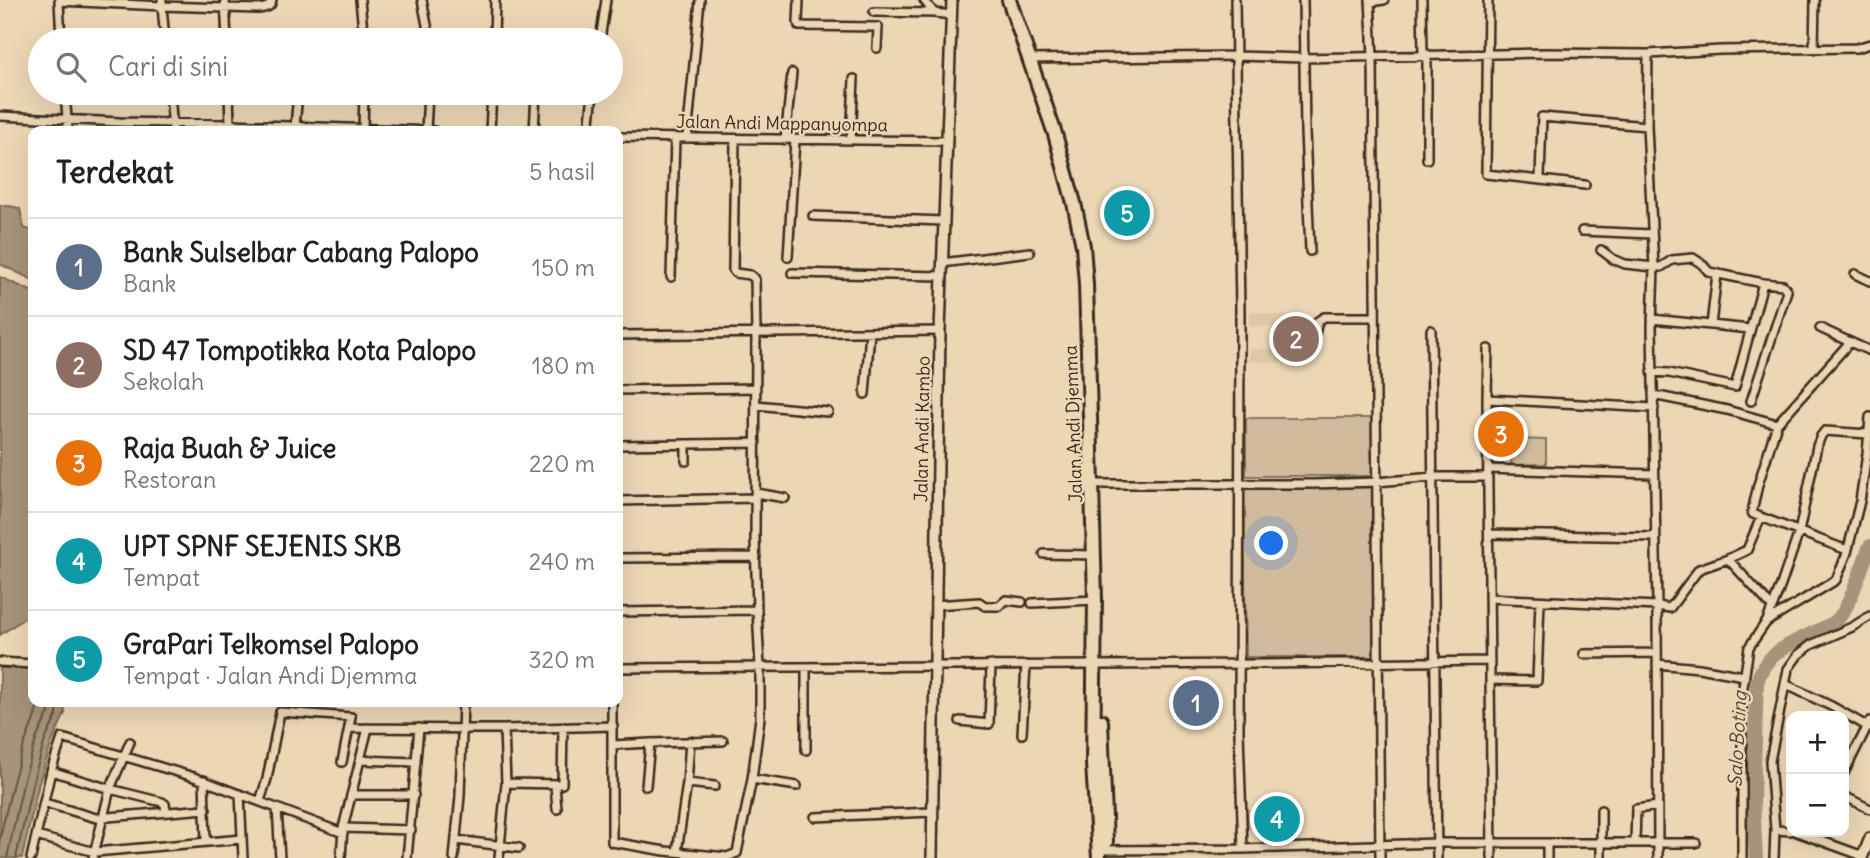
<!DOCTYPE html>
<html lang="id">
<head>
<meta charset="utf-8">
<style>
  :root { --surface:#fff; --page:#f6f6f6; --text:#222; --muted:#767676; --line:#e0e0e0; --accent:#1f6fb2 }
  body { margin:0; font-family:Delius,sans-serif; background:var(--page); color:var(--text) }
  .controls { position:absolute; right:21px; bottom:21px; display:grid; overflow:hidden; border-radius:14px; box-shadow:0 7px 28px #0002 }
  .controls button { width:63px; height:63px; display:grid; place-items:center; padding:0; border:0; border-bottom:2px solid var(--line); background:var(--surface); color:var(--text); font:35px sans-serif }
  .you { position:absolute; left:1272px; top:544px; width:24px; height:24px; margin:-18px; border:5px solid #fff; border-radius:50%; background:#1a73e8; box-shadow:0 0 0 10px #1a73e833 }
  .badge { display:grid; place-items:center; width:46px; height:46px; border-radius:50%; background:var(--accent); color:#fff; font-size:23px; font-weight:700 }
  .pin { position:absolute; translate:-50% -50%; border:4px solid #fff; box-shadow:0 2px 7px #0006 }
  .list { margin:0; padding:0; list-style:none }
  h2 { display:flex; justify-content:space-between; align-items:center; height:91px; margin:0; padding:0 28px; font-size:30px }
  h2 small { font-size:23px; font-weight:400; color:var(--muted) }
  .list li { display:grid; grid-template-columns:46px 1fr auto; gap:21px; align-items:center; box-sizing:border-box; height:98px; padding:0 28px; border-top:2px solid var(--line) }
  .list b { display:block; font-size:26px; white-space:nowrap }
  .list p { margin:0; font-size:23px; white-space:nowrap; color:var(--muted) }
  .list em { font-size:23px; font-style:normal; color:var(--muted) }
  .icon { flex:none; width:38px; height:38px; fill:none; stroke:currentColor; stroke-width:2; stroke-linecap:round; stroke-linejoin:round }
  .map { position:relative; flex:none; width:1870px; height:858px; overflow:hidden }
  .search { position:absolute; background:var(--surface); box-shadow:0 7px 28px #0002; left:28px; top:28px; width:595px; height:77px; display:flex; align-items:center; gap:18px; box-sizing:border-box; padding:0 24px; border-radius:38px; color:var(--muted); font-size:26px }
  .panel { position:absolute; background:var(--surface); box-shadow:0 7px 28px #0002; left:28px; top:126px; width:595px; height:581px; border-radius:14px }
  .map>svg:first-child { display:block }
  .built { fill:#ddc8a8 }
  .green { fill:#d0bb9c; stroke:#86725d; stroke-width:2 }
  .water { fill:#a7937a; stroke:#7c6955; stroke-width:2 }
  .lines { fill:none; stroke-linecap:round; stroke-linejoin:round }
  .shore { stroke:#665443; stroke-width:2 }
  .river { stroke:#a7937a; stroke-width:14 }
  .minor-casing { stroke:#3b2a1e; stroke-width:12 }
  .tertiary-casing { stroke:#3b2a1e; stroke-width:14 }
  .trunk-casing { stroke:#3b2a1e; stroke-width:18 }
  .minor { stroke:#ecd7b5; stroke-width:7 }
  .tertiary { stroke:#ecd7b5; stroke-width:9 }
  .trunk { stroke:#ecd7b5; stroke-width:12 }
  .labels { text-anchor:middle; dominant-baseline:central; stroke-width:5; stroke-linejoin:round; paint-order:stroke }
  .street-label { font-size:18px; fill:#3b2a1e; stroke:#ecd7b5 }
  .water-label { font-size:19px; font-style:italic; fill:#564435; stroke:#ecd7b5 }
</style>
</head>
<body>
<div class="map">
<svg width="1870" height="858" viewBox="0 0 1870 858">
  <rect width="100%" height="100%" fill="#ecd7b5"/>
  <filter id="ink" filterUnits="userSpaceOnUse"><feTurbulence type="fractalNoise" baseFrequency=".0143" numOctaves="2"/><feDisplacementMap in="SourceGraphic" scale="14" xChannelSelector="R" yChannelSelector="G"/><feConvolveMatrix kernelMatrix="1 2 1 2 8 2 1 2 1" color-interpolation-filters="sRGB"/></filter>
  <g filter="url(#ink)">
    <path class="built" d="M1250,311L1304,319L1301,358L1288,357L1286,363L1249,361L1250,349H1288L1290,329L1249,326Z
      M1372,847V858H1115V855Z"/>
    <path class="green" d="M1246,418H1373V476H1246Z
      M1514,439L1546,440V464L1511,465Z
      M1372,487L1374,657H1246L1244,488Z"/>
    <path class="water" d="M0,205L15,207L20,209L24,228L33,231V280L0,264Z
      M0,277L33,292V612L0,635Z
      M0,668H33V702H64L65,713L52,742L39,783L22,858H0Z"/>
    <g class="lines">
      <path class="shore" d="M0,838C7,808 13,778 23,748C27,735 38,714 38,702
        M7,858L24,779L37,737L49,712L48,702
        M16,858L33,781L45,740L57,715V702"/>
      <path class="river" d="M1756,858L1753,800L1757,683C1765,650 1794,643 1821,629C1826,626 1832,624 1836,621C1850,609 1862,565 1870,546"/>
      <g class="minor-casing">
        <path id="minor" d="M162,0V6L258,9C265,8 271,8 272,0
          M225,0L227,40
          M360,0L364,40
          M422,0L430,40
          M799,0L798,22L799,26L878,27L877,48
          M924,0L934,13L952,15
          M1235,0L1240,311L1239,733L1243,849
          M1303,0L1305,131L1310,251
          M1370,0L1373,56L1380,858
          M1422,0L1423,55
          M1488,0L1486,174L1585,185
          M1370,2L1384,0
          M874,12L934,13
          M61,40L59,1L162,6L165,40
          M494,40L495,0
          M600,40L606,0
          M1814,48L1815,0
          M1648,54L1647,126L1654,267L1652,326L1657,606L1658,858
          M1029,59L1237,56L1303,58L1544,53L1648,54L1721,50L1857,48L1870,44
          M65,93L68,131
          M170,93L173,131
          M229,93L230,124
          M0,116L120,122L230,124L434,131
          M295,127L298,93
          M363,129L364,93
          M426,131L428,93
          M490,131L492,93
          M534,131L536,93
          M589,131L593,93
          M618,137L946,141
          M687,138L700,0
          M785,140L792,73
          M851,140L854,79
          M1427,159V54
          M1540,179L1542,117L1647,126
          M813,216L943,221
          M1582,231L1652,234
          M1601,250L1613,259L1625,264L1654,267H1661L1672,260L1693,258L1702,264L1709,272L1763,283L1735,387L1669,373L1652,372
          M788,257L795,140
          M942,263L1030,252
          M792,273L942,276
          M1855,274L1870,281
          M671,277L675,138
          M1652,319L1750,329
          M1711,325L1717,274
          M1820,328L1850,342
          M1431,330L1437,858
          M1315,334L1318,321L1324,317H1375
          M618,335L940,331
          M1488,349L1487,399L1492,858
          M618,390L756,388
          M865,394L870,332
          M1653,395L1727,410L1777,424
          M1487,399L1654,408
          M1751,401L1787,291L1783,285L1763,283
          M756,405L828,412
          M686,444V461
          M618,445L756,443
          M1488,469L1654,474
          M1092,484H1313L1377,482L1433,477H1488
          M756,493L785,498
          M618,501L755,498
          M1489,534L1655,537
          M1847,550L1753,514L1752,512L1758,485L1777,424L1850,342L1870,351
          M1044,554L1094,555
          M618,558L756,557
          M1728,559L1772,607
          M1489,598L1657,606L1670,608L1699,569L1728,559L1747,550L1761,517
          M1032,603L1095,600
          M935,605L979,602L985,606H999L1006,600L1022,602
          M618,612L757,610
          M1768,621L1836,580L1847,553L1860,501L1867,454L1870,417
          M1584,654L1657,653
          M0,662L33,664
          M1657,664L1699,668L1744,676
          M618,668L1267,664L1490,661
          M1491,680L1537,681L1540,601
          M1785,684L1833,707L1870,728
          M612,702V842L665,851L727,857L737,853L752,779L760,718V667L757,610L755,538L756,333L755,279L750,275L735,273L733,270L735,139
          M960,721L989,724L991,665
          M349,728L504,729L613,726
          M1022,734L1026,665
          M613,745L650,743
          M806,750V667
          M360,760L416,762
          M51,771L110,789L162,802L165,804L166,812
          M1844,773L1870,721
          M752,779L797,786
          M204,780L206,842
          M506,783L562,784L563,727
          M687,783L715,786
          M555,785L557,809
          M646,786L650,743L723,741
          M240,794L243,858
          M351,795H414
          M1844,796L1870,809
          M260,801L267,779L280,712L351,717L342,762
          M45,803L96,818L206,809
          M277,808L280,858
          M1601,810V858
          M815,817L932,812
          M343,828L411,830
          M1775,830L1791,831
          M1797,832L1863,856
          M36,836L95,852L242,839
          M456,840L519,848
          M1635,842L1636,809L1658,806
          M1098,850L1243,849L1437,843H1696
          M677,852L687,783L690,741
          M31,858L51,771L62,738L194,777L343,833
          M93,858L110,789L130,742
          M341,858L343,828L368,728
          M407,858L419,728
          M454,858L460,796L463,702
          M499,858L506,783L504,729
          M1547,858V843
          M1742,858V694L1749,647L1767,621L1781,585L1799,532L1817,446L1821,436L1825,431L1868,434
          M1774,858L1775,830L1770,761L1788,669L1798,655L1811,645L1852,627L1870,616"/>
      </g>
      <g class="tertiary-casing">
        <path id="tertiary" d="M932,858L940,331L952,0
          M1862,858L1870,838"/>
      </g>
      <g class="trunk-casing">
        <path id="trunk" d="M1009,0L1055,134L1074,203L1083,246L1086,284L1092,484L1095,600L1093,764L1099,858
          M1101,721L1106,842"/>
      </g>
      <use href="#minor" class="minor"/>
      <use href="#tertiary" class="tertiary"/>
      <use href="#trunk" class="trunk"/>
    </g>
  </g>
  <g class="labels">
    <g class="street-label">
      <text transform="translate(782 123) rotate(1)">Jalan Andi Mappanyompa</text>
      <text transform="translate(1073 424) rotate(-92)">Jalan Andi Djemma</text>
      <text transform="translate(922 429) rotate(-89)">Jalan Andi Kambo</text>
    </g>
    <g class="water-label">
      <text transform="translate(1737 739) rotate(-87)">Salo Boting</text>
    </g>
  </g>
</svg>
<div class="controls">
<button>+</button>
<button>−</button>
</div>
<div class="you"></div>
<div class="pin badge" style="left:1196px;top:703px;background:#5c6f8a">1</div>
<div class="pin badge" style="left:1296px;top:339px;background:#8d6e63">2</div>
<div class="pin badge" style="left:1501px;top:434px;background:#e8710a">3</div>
<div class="pin badge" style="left:1277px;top:819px;background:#0f9aa8">4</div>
<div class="pin badge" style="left:1127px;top:213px;background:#0f9aa8">5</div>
<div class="search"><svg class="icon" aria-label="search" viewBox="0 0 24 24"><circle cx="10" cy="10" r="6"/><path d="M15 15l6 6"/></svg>Cari di sini</div>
<section class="panel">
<h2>Terdekat<small>5 hasil</small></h2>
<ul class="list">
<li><span class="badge" style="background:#5c6f8a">1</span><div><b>Bank Sulselbar Cabang Palopo</b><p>Bank</p></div><em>150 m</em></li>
<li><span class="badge" style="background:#8d6e63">2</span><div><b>SD 47 Tompotikka Kota Palopo</b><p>Sekolah</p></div><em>180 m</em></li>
<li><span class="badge" style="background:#e8710a">3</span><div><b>Raja Buah &amp; Juice</b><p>Restoran</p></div><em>220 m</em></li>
<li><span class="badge" style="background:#0f9aa8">4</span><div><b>UPT SPNF SEJENIS SKB</b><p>Tempat</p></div><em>240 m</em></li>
<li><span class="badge" style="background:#0f9aa8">5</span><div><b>GraPari Telkomsel Palopo</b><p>Tempat · Jalan Andi Djemma</p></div><em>320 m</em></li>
</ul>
</section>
</div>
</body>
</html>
